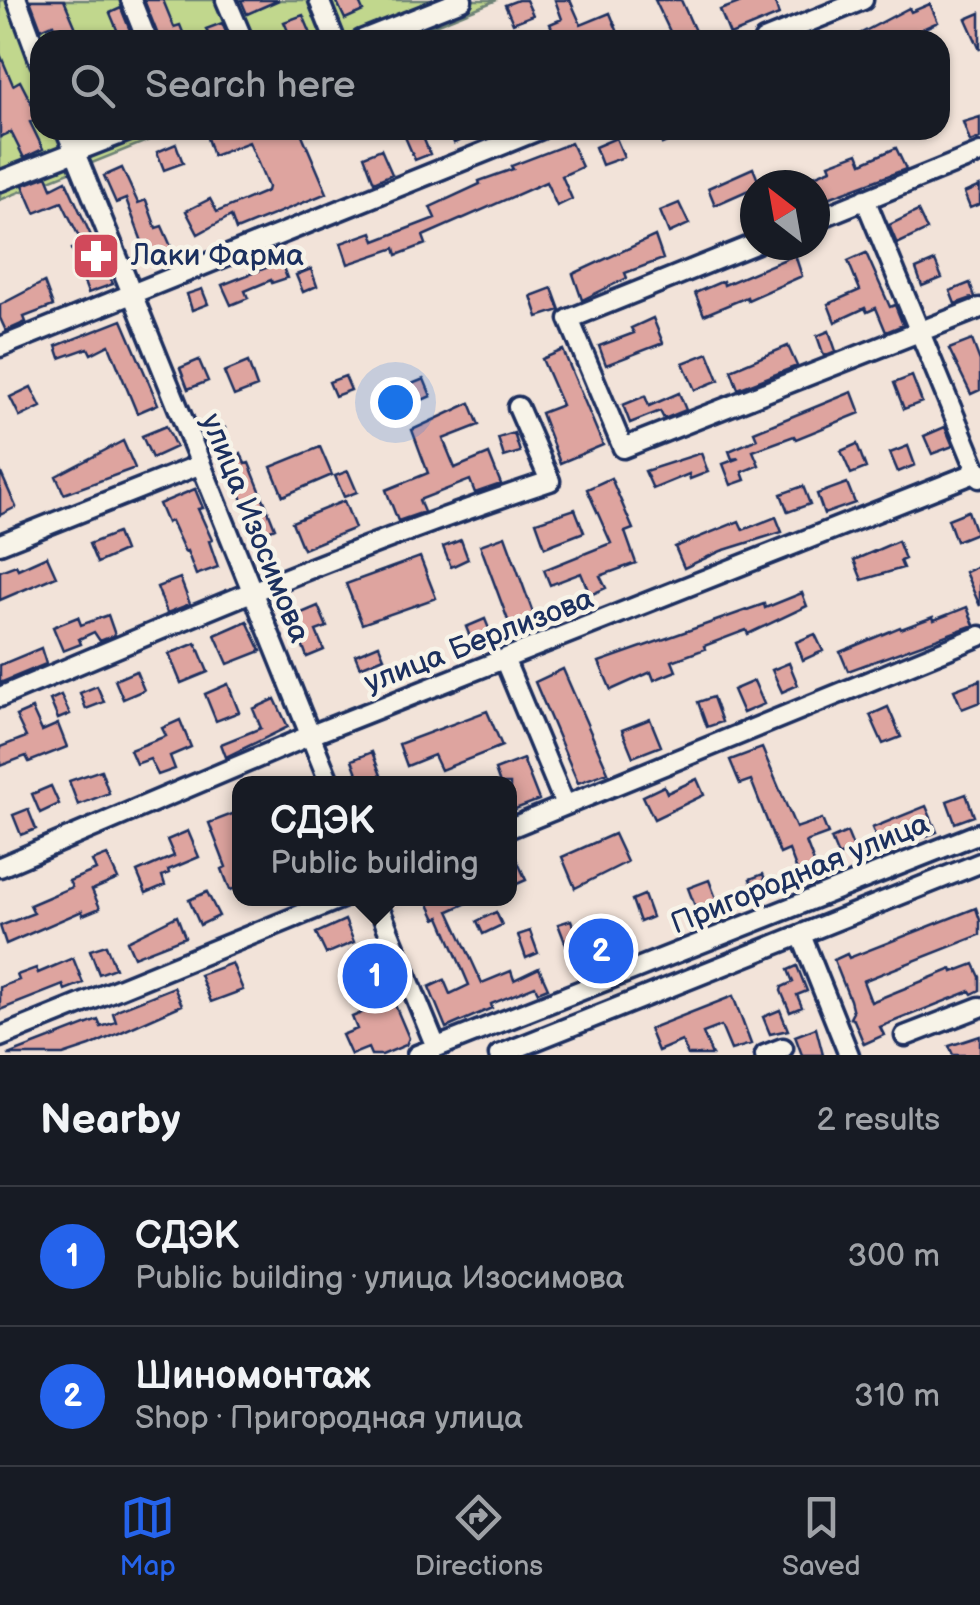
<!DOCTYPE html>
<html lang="en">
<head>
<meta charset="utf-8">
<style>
  :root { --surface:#171b24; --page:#20242c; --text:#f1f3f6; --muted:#9ea1a6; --line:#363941; --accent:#2563eb }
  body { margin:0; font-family:"Balsamiq Sans",sans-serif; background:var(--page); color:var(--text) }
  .compass { position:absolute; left:740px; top:170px; width:90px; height:90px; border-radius:50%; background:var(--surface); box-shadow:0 2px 8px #0004; rotate:329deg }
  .you { position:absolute; left:395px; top:402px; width:35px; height:35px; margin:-25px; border:8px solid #fff; border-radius:50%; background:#1a73e8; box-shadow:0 0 0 15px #1a73e833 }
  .badge { display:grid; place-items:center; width:65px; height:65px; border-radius:50%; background:var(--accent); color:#fff; font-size:32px; font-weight:700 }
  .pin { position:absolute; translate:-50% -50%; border:5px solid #fff; box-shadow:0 2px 10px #0006 }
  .popup { position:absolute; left:232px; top:776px; width:285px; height:130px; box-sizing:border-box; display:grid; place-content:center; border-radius:20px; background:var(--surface); filter:drop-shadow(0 2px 8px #0005); font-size:32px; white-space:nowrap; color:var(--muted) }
  .popup b { font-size:38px; color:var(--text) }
  .popup::after { content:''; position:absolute; left:50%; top:100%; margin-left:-20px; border:20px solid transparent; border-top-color:var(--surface) }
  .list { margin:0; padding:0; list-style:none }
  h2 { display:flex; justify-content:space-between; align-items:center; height:130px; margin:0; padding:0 40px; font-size:42px }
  h2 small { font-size:32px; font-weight:400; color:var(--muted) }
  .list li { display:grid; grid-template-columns:65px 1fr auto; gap:30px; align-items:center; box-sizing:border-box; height:140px; padding:0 40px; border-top:2px solid var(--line) }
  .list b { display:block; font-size:38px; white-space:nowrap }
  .list p { margin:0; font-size:32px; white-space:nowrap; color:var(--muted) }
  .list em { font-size:32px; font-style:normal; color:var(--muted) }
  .icon { flex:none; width:55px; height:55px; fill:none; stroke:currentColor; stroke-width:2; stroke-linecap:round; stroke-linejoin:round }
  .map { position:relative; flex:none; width:980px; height:1055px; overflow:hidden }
  .search { position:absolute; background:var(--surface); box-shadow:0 2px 8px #0004; left:30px; right:30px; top:30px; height:110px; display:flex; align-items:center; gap:25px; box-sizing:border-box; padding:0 35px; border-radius:30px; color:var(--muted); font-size:38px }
  .sheet { height:410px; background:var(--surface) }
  nav { display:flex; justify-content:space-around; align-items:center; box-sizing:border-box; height:140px; border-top:2px solid var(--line); background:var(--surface); font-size:28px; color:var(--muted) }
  nav a { display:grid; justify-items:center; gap:5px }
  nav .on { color:var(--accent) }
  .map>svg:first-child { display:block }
  .green { fill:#c1d78d; stroke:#6e8376; stroke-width:2.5 }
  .building { fill:#dea49f; stroke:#1b2f5e; stroke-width:2.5 }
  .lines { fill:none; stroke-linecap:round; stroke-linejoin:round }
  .minor-casing { stroke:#1b2f5e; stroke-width:25 }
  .minor { stroke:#f7f3e8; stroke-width:18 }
  .labels { text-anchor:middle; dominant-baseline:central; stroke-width:9; stroke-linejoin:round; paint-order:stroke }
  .poi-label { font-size:30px; fill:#1b2f5e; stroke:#f7f3e8; text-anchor:start }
  .street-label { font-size:30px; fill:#1b2f5e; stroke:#f7f3e8 }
</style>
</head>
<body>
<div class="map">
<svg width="980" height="1055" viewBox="0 0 980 1055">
  <rect width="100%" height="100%" fill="#f2e3d9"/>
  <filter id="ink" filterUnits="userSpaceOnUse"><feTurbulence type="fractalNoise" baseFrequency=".01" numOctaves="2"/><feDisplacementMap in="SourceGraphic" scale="20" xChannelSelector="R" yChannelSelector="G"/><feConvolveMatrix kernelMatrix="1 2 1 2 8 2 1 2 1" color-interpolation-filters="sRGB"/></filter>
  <g filter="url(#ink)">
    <path class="green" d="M0,0H497L398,40H40V130H174L0,200Z"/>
    <path class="building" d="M30,0H64L81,40H60L53,24L41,29Z
      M144,0H163L174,27L180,25L186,40H160Z
      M241,0H279L247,14Z
      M336,0H358L363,11L345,19Z
      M518,0H526L533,15L513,23L505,5Z
      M555,0H570L581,25L610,13L619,35L608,40H598L596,34L581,40H557L550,24L562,19Z
      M655,0H681L699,40H674Z
      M747,0H774L779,15L730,35L720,10Z
      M930,4L938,22L898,40H848L909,8L911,12Z
      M121,8L131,33L120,37L110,13Z
      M980,13V50L966,19Z
      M303,15L311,34L292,40L284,22Z
      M222,23L229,39L211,40L206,29Z
      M0,54L13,85L20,81L39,118L30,122L43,149L24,158L11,132L0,137Z
      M980,117V138L970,142L963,122Z
      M220,130H300L327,193L236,230L231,216L198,234L186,211L210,199L217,212L267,191L268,187L249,142L213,156L206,135Z
      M402,130H420L430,154L415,160Z
      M449,130H485L454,143Z
      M656,130H696L662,144Z
      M616,138L624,157L602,165L595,147Z
      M571,143L582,167L562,176L572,199L557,206L546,182L423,236L426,244L397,255L395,248L348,264L341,243L372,232L375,241L435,218L430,207L480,184L479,181L513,169L511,166Z
      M176,144L183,163L164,170L157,152Z
      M896,148L906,169L815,203V185H792L831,169L829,164L858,153L862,163Z
      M381,149L392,174L374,182L364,156Z
      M122,168L138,203L146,200L156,228L162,226L174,253L150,263L126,199L116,203L104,176Z
      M753,168L760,185L715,205L708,188Z
      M47,176L52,188L66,181L113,284L88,293L72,249L83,245L62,202L35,213L23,185Z
      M980,186V204L970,208L964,193Z
      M679,203L689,224L669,233L660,211Z
      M918,211L927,230L897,244L889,225Z
      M655,236L663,259L625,273L627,278L582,300L573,274Z
      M866,253L890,307L895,305L903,325L886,332L876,308L867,312L865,308L835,322L828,304L860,290L848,261Z
      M795,255L802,276L748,300L747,297L704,315L695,293L723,281L724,285Z
      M935,261L942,278L922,286L916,269Z
      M281,262L287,278L272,283L271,280L245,291L248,298L231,305L222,285Z
      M311,269L317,286L303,292L296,275Z
      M44,282L53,306L24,317L26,322L6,331L0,318V305Z
      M970,283L975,297L955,304L950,291Z
      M552,288L560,310L538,317L531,296Z
      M202,289L208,304L192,310L187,294Z
      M653,318L663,343L606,365L599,346L634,333L631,328Z
      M122,320L158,404L137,413L109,345L91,354L88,348L60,358L56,346Z
      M829,331L836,351L824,356L817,336Z
      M972,340L980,361V390L971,394L949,349Z
      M788,346L797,366L738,389L731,370Z
      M563,350L603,445L560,463L541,413L562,405L542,359Z
      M708,353L719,380L695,390L683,363Z
      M199,360L208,381L188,389L180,368Z
      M248,362L257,387L234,396L224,372Z
      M345,376L351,390L335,396L329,382Z
      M912,376L922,402L904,409L894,383Z
      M424,379L431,396L404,408L397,390Z
      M31,387L41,407L20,417L10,397Z
      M852,392L860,413L796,439L794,436L753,451L759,465L742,472L745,480L731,485L723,464L739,458L732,459L729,451L757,439L754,432Z
      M679,393L686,410L664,419L660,411L630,423L623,405L645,396L649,406Z
      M470,403L479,425L443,439L455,468L489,454L501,484L475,493L470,480L419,500L424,512L398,521L386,490L428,473L412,430Z
      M166,426L176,447L152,458L142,436Z
      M945,427L953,446L932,454L924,436Z
      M225,428L235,456L241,453L245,464L249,463L275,528L257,536L216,432Z
      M514,433L520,452L504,457L498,438Z
      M123,441L135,468L64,494L56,476Z
      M857,444L866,468L851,474L841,451Z
      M908,446L915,465L898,472L890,453Z
      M320,447L332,475L283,496L271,467Z
      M701,453L708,472L690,479L689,474L653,489L645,471Z
      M0,471L16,507L0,515Z
      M348,471L357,492L344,497L335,476Z
      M611,478L633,529L625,532L636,563L600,576L606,588L590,595L581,573L550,585L544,570L611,543L587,489Z
      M847,483L855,503L824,514L817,494Z
      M803,486L810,504L788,512L781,494Z
      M195,489L203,508L198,509L212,540L209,541L218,567L196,575L187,551L185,552L171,521L167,523L159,504Z
      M344,501L355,528L303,549L292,522Z
      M575,509L584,532L545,547L536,522Z
      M968,511L976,533L956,541L948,519Z
      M776,517L782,532L721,551L684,568L675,547L739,521L743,530Z
      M117,533L124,551L97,563L89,544Z
      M505,536L536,621L512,631L480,545Z
      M461,540L468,559L451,567L443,547Z
      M898,541L905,559L900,561L903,568L862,580L854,560Z
      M47,556L56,576L0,600V571L16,565L18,569Z
      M420,557L436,598L362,624L346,584Z
      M980,565V606L965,572Z
      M180,578L190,604L167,613L157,587Z
      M802,593L807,606L748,634L746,630L704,646L705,649L672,661L676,671L654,680L651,672L611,690L599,662L764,604L765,608Z
      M318,606L327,627L316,631L324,650L307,657L292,617Z
      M967,607L974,625L848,671L840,652L900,627L901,629L933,617L934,620Z
      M108,615L115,635L100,641L94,632L79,639L81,644L63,651L53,627L78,617L81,625Z
      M485,619L494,641L475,649L466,627Z
      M247,621L261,651L228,664L215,635Z
      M815,634L823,651L803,660L796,642Z
      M196,643L208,672L181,683L169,654Z
      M379,645L384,657L360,667L355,655Z
      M41,648L46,664L0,683V665Z
      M789,663L798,685L782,692L772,670Z
      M563,669L608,772L578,783L535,682Z
      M136,671L144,690L123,699L115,680Z
      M980,680V702L962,709L954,690Z
      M754,681L764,704L743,713L733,690Z
      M228,684L239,712L216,721L205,694Z
      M97,686L104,702L86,709L80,693Z
      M61,695L70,714L58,719L50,700Z
      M713,697L722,722L707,727L698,702Z
      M275,699L288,727L226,757L221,744L261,728L253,709Z
      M888,707L901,737L883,744L870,715Z
      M32,709L42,731L58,724L67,747L29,762L26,756L0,766V747L26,737L16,716Z
      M487,711L502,746L441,770L434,755L407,766L399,744Z
      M650,719L661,746L633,757L622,730Z
      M180,720L191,747L170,756L175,769L158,775L150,759L136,764L130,750L166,736L162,728Z
      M762,748L796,828L822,819L828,834L806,842L818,873L800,879L789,850L780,854L751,780L740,784L730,760Z
      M372,752L382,778L361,784L352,760Z
      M523,759L539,800L510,811V784H500L495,770Z
      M101,770L109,793L78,805L69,781Z
      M697,779L704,795L654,819L643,796L664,786L667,793Z
      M51,786L59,804L40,813L32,794Z
      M966,794L974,816L955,823L947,801Z
      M926,806L937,832L919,839L917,834L882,850L872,828Z
      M28,809L36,829L21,835L13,815Z
      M240,811V887L230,890L222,869L226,867L209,823Z
      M188,831L199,857L168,870L169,873L162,876L165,885L146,893L137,872L174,856L167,840Z
      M847,832L854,849L838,856L831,839Z
      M614,834L627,862L575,888L562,857Z
      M510,845L526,880L510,887Z
      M107,855L118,879L92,890L100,908L83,915L82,911L6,944L0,926L34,913L30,905L72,887L69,881L96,870L92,861Z
      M763,874L770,893L757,898L750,879Z
      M709,880L717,901L696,909L688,888Z
      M207,892L219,916L200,925L189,900Z
      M644,895L652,917L640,922L632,900Z
      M426,898H478L449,911L482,983L511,971L514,980L539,968L548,988L538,992L535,986L491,1004L492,1008L446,1028L429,987L444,980L450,994L469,985L440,917L436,919Z
      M976,908L980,920V935L863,981L871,1002L952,969L953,972L974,964L980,977V990L972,994L970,991L880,1027L884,1035L864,1044L854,1020L850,1018L853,1012L850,1000L834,960L847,954L849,958Z
      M496,912L502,925L483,934L477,921Z
      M177,916L185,937L134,957L127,941Z
      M345,920L354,942L326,954L316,933Z
      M571,920L581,947L604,938L613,959L578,976L558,924Z
      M530,931L538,953L526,958L518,935Z
      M369,944L409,1038L406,1045L382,1055H371L368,1048L351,1055L342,1035L357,1029L352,1017L380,1005L363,965L356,968L350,952Z
      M106,945L115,968L99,974L90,950Z
      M73,958L83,983L65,990L63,985L0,1010V987L19,980L17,975L36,968L38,973Z
      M232,963L243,990L211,1002L200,975Z
      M797,966L807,991L797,995L802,1007L790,1012L781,991L782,987L793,982L788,970Z
      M174,987L182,1005L90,1046L63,1055H8L98,1020L101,1027L116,1022L113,1013L119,1009Z
      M733,996L751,1044L731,1050L721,1026L703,1033L712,1055H688L682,1041L658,1051L649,1029Z
      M780,1010L788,1030L770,1034L763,1017Z
      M816,1028L823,1055H802L795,1036Z
      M980,1036V1055H953L949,1046Z"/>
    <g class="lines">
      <g class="minor-casing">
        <path id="minor" d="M17,0L40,62
          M131,0L147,40
          M226,0L243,40
          M319,0L335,40
          M361,40L462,0
          M764,40L863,0
          M66,130L330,784
          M0,181L131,130
          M865,199L980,478
          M815,220L980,153
          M755,244L569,319L623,448L980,308
          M0,347L539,130
          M0,544L199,465
          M505,661L565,805
          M0,697C182,620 362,543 550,481L518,407
          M510,828L980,636
          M0,867L311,735L980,471
          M375,898L436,1047
          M801,935L849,1055
          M905,1036L980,1007
          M0,1037L342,898
          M417,1055L980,833
          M499,1055L980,863
          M765,1055L783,1048"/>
      </g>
      <use href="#minor" class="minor"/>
    </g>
  </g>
  <defs>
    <g id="pharmacy-square" transform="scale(2.5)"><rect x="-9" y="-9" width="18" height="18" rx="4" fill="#d1495b" stroke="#f7f3e8"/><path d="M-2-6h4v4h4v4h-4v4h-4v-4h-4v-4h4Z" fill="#fff"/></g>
  </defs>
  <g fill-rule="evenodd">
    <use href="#pharmacy-square" x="96" y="256"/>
  </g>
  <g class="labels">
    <g class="poi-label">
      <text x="131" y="256">Лаки Фарма</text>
    </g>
    <g class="street-label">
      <text transform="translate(255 528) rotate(68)">улица Изосимова</text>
      <text transform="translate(479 641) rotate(-21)">улица Берлизова</text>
      <text transform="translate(800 874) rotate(-22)">Пригородная улица</text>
    </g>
  </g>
</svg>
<svg class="compass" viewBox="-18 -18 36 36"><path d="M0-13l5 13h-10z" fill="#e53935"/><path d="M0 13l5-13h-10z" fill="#9ea1a6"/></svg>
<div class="you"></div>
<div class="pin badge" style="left:375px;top:976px">1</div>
<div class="popup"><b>СДЭК</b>Public building</div>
<div class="pin badge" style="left:601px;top:951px">2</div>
<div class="search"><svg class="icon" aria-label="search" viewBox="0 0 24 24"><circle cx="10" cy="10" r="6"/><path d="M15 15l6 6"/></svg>Search here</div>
</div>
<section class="sheet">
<h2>Nearby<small>2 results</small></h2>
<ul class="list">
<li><span class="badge">1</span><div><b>СДЭК</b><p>Public building · улица Изосимова</p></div><em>300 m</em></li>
<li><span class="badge">2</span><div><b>Шиномонтаж</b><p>Shop · Пригородная улица</p></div><em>310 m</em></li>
</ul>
</section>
<nav>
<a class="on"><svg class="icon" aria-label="map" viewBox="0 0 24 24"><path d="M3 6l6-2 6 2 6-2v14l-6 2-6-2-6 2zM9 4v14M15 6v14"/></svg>Map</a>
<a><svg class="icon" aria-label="directions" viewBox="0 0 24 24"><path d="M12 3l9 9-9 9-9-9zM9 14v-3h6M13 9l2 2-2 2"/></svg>Directions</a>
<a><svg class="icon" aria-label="saved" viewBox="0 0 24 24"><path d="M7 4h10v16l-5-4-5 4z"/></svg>Saved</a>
</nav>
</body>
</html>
